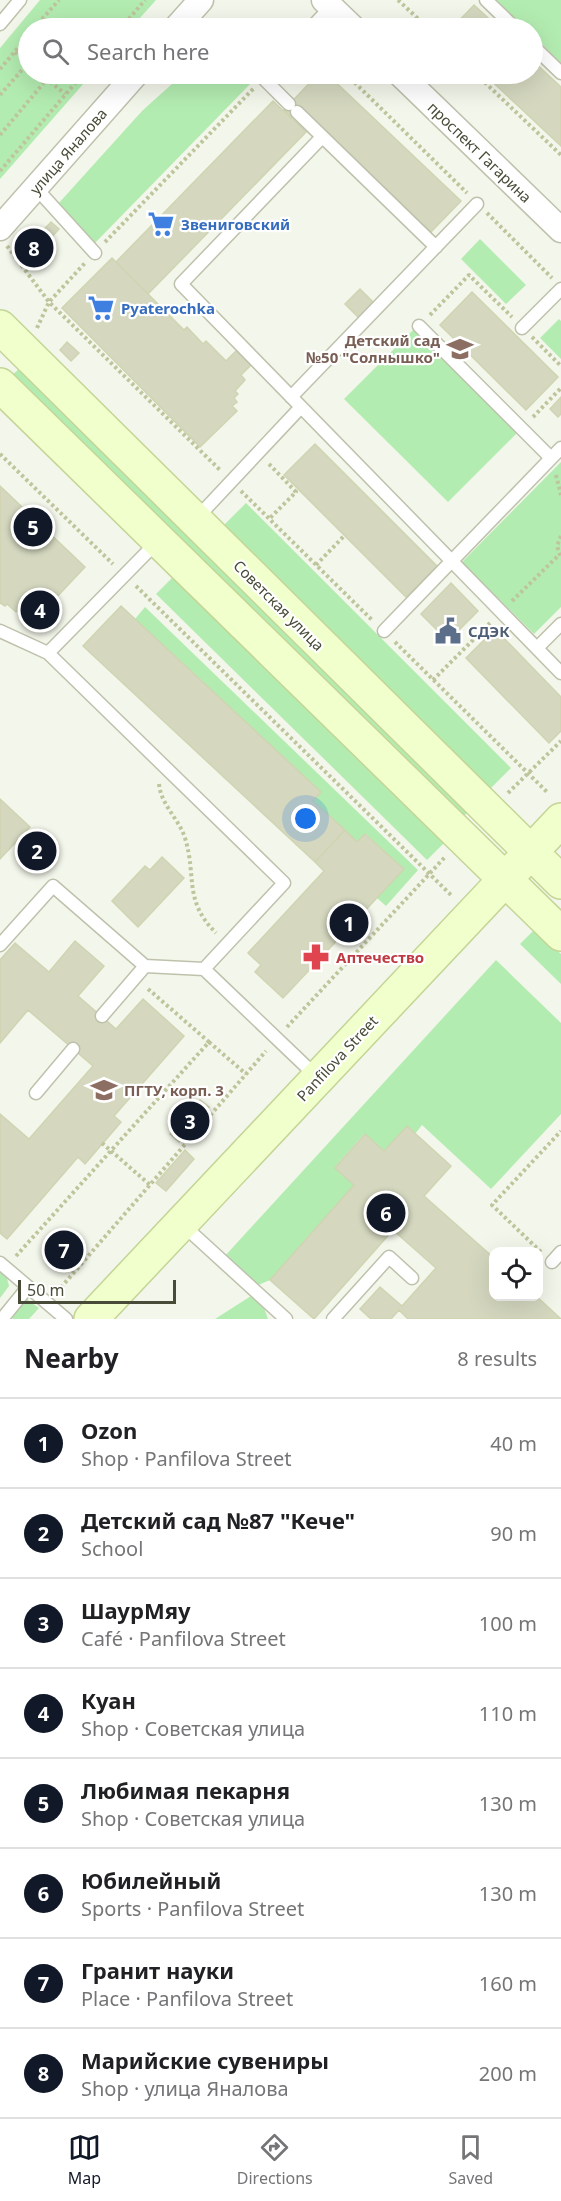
<!DOCTYPE html>
<html lang="en">
<head>
<meta charset="utf-8">
<style>
  :root { --surface:#fff; --page:#f2f2f2; --text:#202124; --muted:#757577; --line:#e0e0e0; --accent:#111827 }
  body { margin:0; font-family:"Noto Sans",sans-serif; background:var(--page); color:var(--text) }
  .controls { position:absolute; right:18px; bottom:18px; display:grid; overflow:hidden; border-radius:12px; box-shadow:0 6px 24px #0002 }
  .controls button { width:54px; height:54px; display:grid; place-items:center; padding:0; border:0; border-bottom:2px solid var(--line); background:var(--surface); color:var(--text); font:30px sans-serif }
  .scale { position:absolute; left:18px; bottom:15px; width:158px; box-sizing:border-box; padding-left:6px; border:3px solid #484b37; border-top:0; font-size:16px; line-height:21px; white-space:nowrap; color:#484b37; -webkit-text-stroke:4px #fff; paint-order:stroke }
  .you { position:absolute; left:306px; top:819px; width:21px; height:21px; margin:-15px; border:4px solid #fff; border-radius:50%; background:#1a73e8; box-shadow:0 0 0 9px #1a73e833 }
  .badge { display:grid; place-items:center; width:39px; height:39px; border-radius:50%; background:var(--accent); color:#fff; font-size:20px; font-weight:700 }
  .pin { position:absolute; translate:-50% -50%; border:3px solid #fff; box-shadow:0 2px 6px #0006 }
  .list { margin:0; padding:0; list-style:none }
  h2 { display:flex; justify-content:space-between; align-items:center; height:78px; margin:0; padding:0 24px; font-size:26px }
  h2 small { font-size:20px; font-weight:400; color:var(--muted) }
  .list li { display:grid; grid-template-columns:39px 1fr auto; gap:18px; align-items:center; box-sizing:border-box; height:90px; padding:0 24px; border-top:2px solid var(--line) }
  .list b { display:block; font-size:22px; white-space:nowrap }
  .list p { margin:0; font-size:20px; white-space:nowrap; color:var(--muted) }
  .list em { font-size:20px; font-style:normal; color:var(--muted) }
  .icon { flex:none; width:33px; height:33px; fill:none; stroke:currentColor; stroke-width:2; stroke-linecap:round; stroke-linejoin:round }
  .map { position:relative; flex:none; width:561px; height:1319px; overflow:hidden }
  .search { position:absolute; background:var(--surface); box-shadow:0 6px 24px #0002; left:18px; right:18px; top:18px; height:66px; display:flex; align-items:center; gap:15px; box-sizing:border-box; padding:0 21px; border-radius:33px; color:var(--muted); font-size:22px }
  .sheet { height:798px; background:var(--surface) }
  nav { display:flex; justify-content:space-around; align-items:center; box-sizing:border-box; height:84px; border-top:2px solid var(--line); background:var(--surface); font-size:16px; color:var(--muted) }
  nav a { display:grid; justify-items:center; gap:3px }
  nav .on { color:var(--accent) }
  .map>svg:first-child { display:block }
  .green { fill:#b3ecb1 }
  .building { fill:#d5d8bf; stroke:#cfd4b1; stroke-width:1.5 }
  .lines { fill:none; stroke-linecap:round; stroke-linejoin:round }
  .lane-casing { stroke:#bec2ac; stroke-width:15 }
  .street-casing { stroke:#bec2ac; stroke-width:27 }
  .secondary-casing { stroke:#c4d596; stroke-width:36 }
  .path { stroke:#bec59c; stroke-width:4; stroke-dasharray:3 3; stroke-linecap:butt }
  .lane { stroke:#fff; stroke-width:12 }
  .street { stroke:#fff; stroke-width:24 }
  .secondary { stroke:#f0ffcb; stroke-width:33 }
  .labels { text-anchor:middle; dominant-baseline:central; stroke-width:4.5; stroke-linejoin:round; paint-order:stroke }
  .street-label { font-size:15px; fill:#484b37; stroke:#fff }
  .shop-label { font-size:15px; font-weight:bold; fill:#366cbe; stroke:#fff; text-anchor:start }
  .education-label { font-size:15px; font-weight:bold; fill:#785e54; stroke:#fff; text-anchor:end }
  .service-label { font-size:15px; font-weight:bold; fill:#4e5e75; stroke:#fff; text-anchor:start }
  .health-label { font-size:15px; font-weight:bold; fill:#be3a42; stroke:#fff; text-anchor:start }
</style>
</head>
<body>
<div class="map">
<svg width="561" height="1319" viewBox="0 0 561 1319">
  <rect width="100%" height="100%" fill="#f3f6ea"/>
  <path class="green" d="M40,0H156L131,28H28V74H92L0,179V48Z
    M496,0H561V63L533,35L532,28H525Z
    M183,74H260L95,243L58,204L142,111Z
    M480,239L526,285L506,304L461,259Z
    M559,319L561,321V359L540,338Z
    M413,330L517,433L448,502L344,399Z
    M19,369L467,813L462,818L12,375Z
    M561,462V607L534,634L462,562Z
    M246,503L511,768L487,792L223,526Z
    M177,573L448,839L427,860L156,594Z
    M145,607L418,870L386,906L377,898L403,869L366,834L357,842L313,801L321,792L135,619Z
    M535,929L561,954V984L520,944Z
    M496,960L561,1023V1114L491,1189L422,1125L415,1134L406,1127L384,1151L364,1134L335,1167L354,1185L270,1280L256,1286L224,1257Z
    M0,1272L7,1278L9,1286L0,1298Z
    M251,1296L263,1305L268,1319H215Z
    M25,1298L39,1308L29,1319H13L11,1316Z"/>
  <path class="building" d="M474,5L499,28H452Z
    M532,60L561,87V146L484,74H532Z
    M318,74H327L461,201L431,232L301,108L292,118L284,110Z
    M273,101L306,132L148,294L116,262Z
    M51,222L59,229L35,255L27,247Z
    M112,258L184,330L187,327L203,344L206,341L226,361L240,347L254,362L241,375L245,380L235,391L238,394L234,398L237,402L232,406L237,411L200,447L62,308Z
    M360,289L375,304L360,319L345,304Z
    M472,292L558,377L526,410L440,325Z
    M67,342L79,353L71,361L60,350Z
    M561,397V414L558,417L550,409Z
    M315,444L437,566L406,597L284,475Z
    M0,486L85,567L37,618L23,604L16,612L7,604L5,606L0,603Z
    M451,583L478,611L448,641L421,614Z
    M121,606L321,792L313,801L345,830L315,862L83,646Z
    M495,629L561,697V731L549,743L466,658Z
    M0,799L30,827L0,859Z
    M345,830L357,842L365,834L404,869L283,998L255,972L261,965L248,953L324,871L315,862Z
    M162,857L184,878L138,927L112,901L145,866L150,870Z
    M75,941L104,966L78,996L116,1029L143,999L184,1036L114,1116L121,1122L85,1164L78,1157L7,1239L0,1233V1114L29,1139L93,1066L28,1010L0,1043V960L15,943L49,972Z
    M200,1100L209,1107L179,1142L170,1134Z
    M407,1126L451,1166L424,1196L494,1258V1296H536L561,1319H408L399,1310L391,1319H371L360,1309L380,1287L402,1306L436,1268L393,1230L314,1319L270,1280L354,1185L335,1168L365,1134L384,1151Z
    M185,1150L194,1159L166,1191L156,1183Z"/>
  <g class="lines">
    <g class="lane-casing">
      <path id="lane" d="M486,0L515,28
        M0,24L20,0
        M311,28L331,7
        M532,45L561,73
        M267,74L263,78L289,104
        M297,112L436,247
        M322,137L181,284L561,673
        M36,188L95,253
        M419,326L551,458
        M522,328L561,289
        M291,397L477,204
        M195,520L301,407
        M0,631L48,653
        M384,631L561,448
        M537,648L561,624
        M0,945L53,886L145,966L204,969L284,883L48,653L158,541
        M204,969L316,1076
        M102,1016L145,966
        M36,1093L73,1049
        M183,1225L286,1319
        M552,1262L561,1252
        M0,1263L66,1319
        M2,1319L28,1287
        M333,1319L389,1257L412,1278"/>
    </g>
    <g class="street-casing">
      <path id="street" d="M324,0L353,28
        M176,28L201,0
        M400,74L561,230
        M0,228L136,74"/>
    </g>
    <g class="secondary-casing">
      <path id="secondary" d="M0,327L561,882
        M0,385L561,934
        M91,1319L561,820"/>
    </g>
    <path class="path" d="M398,0L428,28
      M34,28L59,0
      M121,28L145,0
      M15,52L28,63
      M0,69L28,36
      M41,74L65,94
      M346,74L467,193
      M476,74L561,155
      M0,95L28,63
      M0,135L47,79
      M0,171L83,74
      M487,213L552,278
      M105,242L254,88
      M7,246L49,302L221,471
      M430,315L469,275L512,317
      M37,328L49,302L85,263
      M532,337L561,366
      M533,417L561,388
      M0,454L113,564
      M269,464L296,492L269,519
      M556,475L561,495
      M241,491L372,620
      M561,536L557,546L561,558
      M316,565L345,535
      M136,586L451,895
      M512,601L559,555
      M395,642L548,793
      M433,680L490,623
      M159,784C161,805 179,819 185,838C197,877 183,900 216,933
      M508,793L561,741
      M287,1027L445,857
      M209,1042L246,1074
      M102,1143L150,1185
      M541,1252L492,1205L561,1131
      M16,1256L209,1042L147,988
      M57,1292L266,1051"/>
    <use href="#lane" class="lane"/>
    <use href="#street" class="street"/>
    <use href="#secondary" class="secondary"/>
  </g>
  <defs>
    <g id="supermarket-bare" transform="scale(2.07)"><path d="M-6-5.5h2.5l.6 2H6L4.5 2H-2.5L-4.4-4H-6ZM-1.5 3.2a1.3 1.3 0 1 0 .1 0ZM3 3.2a1.3 1.3 0 1 0 .1 0Z" fill="#3f7fe0" stroke="#fff" stroke-width="2.5" paint-order="stroke"/></g>
    <g id="school-bare" transform="scale(2.07)"><path d="M0-5L7-2L0 1L-7-2ZM-4 1L0 2.5L4 1V4Q0 6-4 4Z" fill="#8d6e63" stroke="#fff" stroke-width="2.5" paint-order="stroke"/></g>
    <g id="civic-bare" transform="scale(2.07)"><path d="M-.6-6.5H3V-4.5H.6V-3L4-1V1h2V6H-6V1h2V-1L-.6-3ZM-1.2 2.5V6h2.4V2.5Z" fill="#5c6f8a" stroke="#fff" stroke-width="2.5" paint-order="stroke"/></g>
    <g id="pharmacy-bare" transform="scale(2.07)"><path d="M-2-6h4v4h4v4h-4v4h-4v-4h-4v-4h4Z" fill="#e0444e" stroke="#fff" stroke-width="2.5" paint-order="stroke"/></g>
    <g id="university-bare" transform="scale(2.07)"><path d="M0-5L7-2L0 1L-7-2ZM-4 1L0 2.5L4 1V4Q0 6-4 4Z" fill="#8d6e63" stroke="#fff" stroke-width="2.5" paint-order="stroke"/></g>
  </defs>
  <g fill-rule="evenodd">
    <use href="#supermarket-bare" x="161" y="224"/>
    <use href="#supermarket-bare" x="101" y="308"/>
    <use href="#school-bare" x="460" y="349"/>
    <use href="#civic-bare" x="448" y="631"/>
    <use href="#pharmacy-bare" x="316" y="957"/>
    <use href="#university-bare" x="104" y="1090"/>
  </g>
  <g class="labels">
    <g class="street-label">
      <text transform="translate(68 151) rotate(-49)">улица Яналова</text>
      <text transform="translate(480 152) rotate(44)">проспект Гагарина</text>
      <text transform="translate(279 605) rotate(45)">Советская улица</text>
      <text transform="translate(337 1058) rotate(-47)">Panfilova Street</text>
    </g>
    <g class="shop-label">
      <text x="181" y="224">Звениговский</text>
      <text x="121" y="308">Pyaterochka</text>
    </g>
    <g class="education-label">
      <text x="440" y="340">Детский сад<tspan x="440" dy="17">№50 "Солнышко"</tspan></text>
      <text x="124" y="1090" text-anchor="start">ПГТУ, корп. 3</text>
    </g>
    <g class="service-label">
      <text x="468" y="631">СДЭК</text>
    </g>
    <g class="health-label">
      <text x="336" y="957">Аптечество</text>
    </g>
  </g>
</svg>
<div class="controls">
<button><svg class="icon" aria-label="locate" viewBox="0 0 24 24"><circle cx="12" cy="12" r="6"/><path d="M12 2v4M12 18v4M2 12h4M18 12h4"/></svg></button>
</div>
<div class="scale">50 m</div>
<div class="you"></div>
<div class="pin badge" style="left:349px;top:923px">1</div>
<div class="pin badge" style="left:37px;top:851px">2</div>
<div class="pin badge" style="left:190px;top:1121px">3</div>
<div class="pin badge" style="left:40px;top:610px">4</div>
<div class="pin badge" style="left:33px;top:527px">5</div>
<div class="pin badge" style="left:386px;top:1213px">6</div>
<div class="pin badge" style="left:64px;top:1250px">7</div>
<div class="pin badge" style="left:34px;top:248px">8</div>
<div class="search"><svg class="icon" aria-label="search" viewBox="0 0 24 24"><circle cx="10" cy="10" r="6"/><path d="M15 15l6 6"/></svg>Search here</div>
</div>
<section class="sheet">
<h2>Nearby<small>8 results</small></h2>
<ul class="list">
<li><span class="badge">1</span><div><b>Ozon</b><p>Shop · Panfilova Street</p></div><em>40 m</em></li>
<li><span class="badge">2</span><div><b>Детский сад №87 &quot;Кече&quot;</b><p>School</p></div><em>90 m</em></li>
<li><span class="badge">3</span><div><b>ШаурМяу</b><p>Café · Panfilova Street</p></div><em>100 m</em></li>
<li><span class="badge">4</span><div><b>Куан</b><p>Shop · Советская улица</p></div><em>110 m</em></li>
<li><span class="badge">5</span><div><b>Любимая пекарня</b><p>Shop · Советская улица</p></div><em>130 m</em></li>
<li><span class="badge">6</span><div><b>Юбилейный</b><p>Sports · Panfilova Street</p></div><em>130 m</em></li>
<li><span class="badge">7</span><div><b>Гранит науки</b><p>Place · Panfilova Street</p></div><em>160 m</em></li>
<li><span class="badge">8</span><div><b>Марийские сувениры</b><p>Shop · улица Яналова</p></div><em>200 m</em></li>
</ul>
</section>
<nav>
<a class="on"><svg class="icon" aria-label="map" viewBox="0 0 24 24"><path d="M3 6l6-2 6 2 6-2v14l-6 2-6-2-6 2zM9 4v14M15 6v14"/></svg>Map</a>
<a><svg class="icon" aria-label="directions" viewBox="0 0 24 24"><path d="M12 3l9 9-9 9-9-9zM9 14v-3h6M13 9l2 2-2 2"/></svg>Directions</a>
<a><svg class="icon" aria-label="saved" viewBox="0 0 24 24"><path d="M7 4h10v16l-5-4-5 4z"/></svg>Saved</a>
</nav>
</body>
</html>
